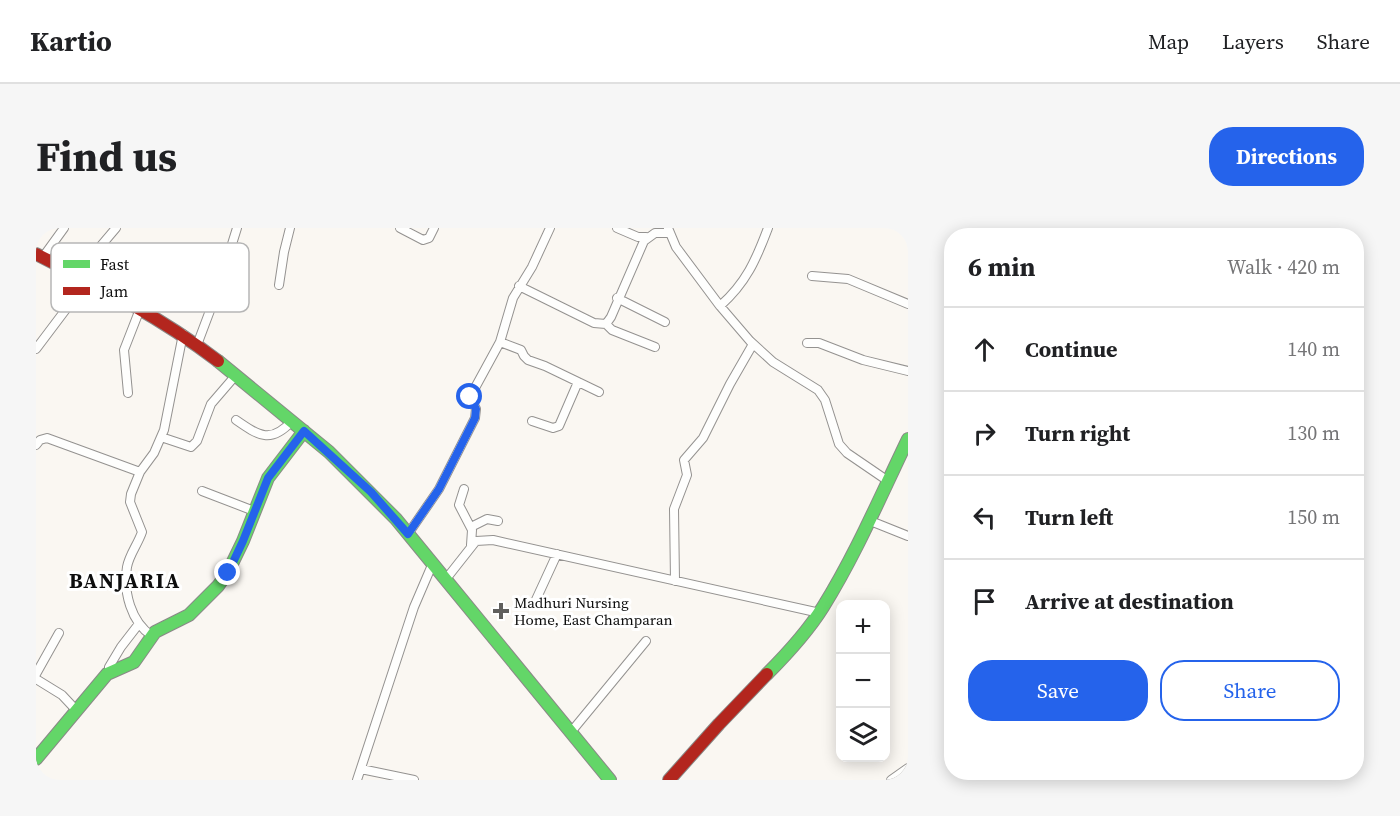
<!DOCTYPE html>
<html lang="en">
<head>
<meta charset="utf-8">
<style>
  :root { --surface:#fff; --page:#f6f6f6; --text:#202124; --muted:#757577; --line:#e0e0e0; --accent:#2563eb }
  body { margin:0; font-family:"Source Serif 4",serif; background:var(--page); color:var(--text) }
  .controls { position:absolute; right:18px; bottom:18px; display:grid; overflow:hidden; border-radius:12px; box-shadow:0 3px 15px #0003 }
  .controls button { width:54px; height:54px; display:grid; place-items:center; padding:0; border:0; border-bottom:2px solid var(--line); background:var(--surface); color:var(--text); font:30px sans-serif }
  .stop { position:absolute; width:18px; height:18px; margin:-14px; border:4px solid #2563eb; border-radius:50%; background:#fff }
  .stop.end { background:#2563eb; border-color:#fff; box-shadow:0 2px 6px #0008 }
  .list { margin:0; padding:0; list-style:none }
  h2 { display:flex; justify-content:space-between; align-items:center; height:78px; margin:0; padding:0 24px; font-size:26px }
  h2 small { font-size:20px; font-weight:400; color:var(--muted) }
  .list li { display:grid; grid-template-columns:39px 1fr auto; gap:18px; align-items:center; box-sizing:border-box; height:84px; padding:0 24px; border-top:2px solid var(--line) }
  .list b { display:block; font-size:22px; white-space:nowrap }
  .list em { font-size:20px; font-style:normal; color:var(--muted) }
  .actions { display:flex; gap:12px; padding:18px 24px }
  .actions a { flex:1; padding:14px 0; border:2px solid var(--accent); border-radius:24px; text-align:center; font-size:21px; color:var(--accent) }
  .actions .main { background:var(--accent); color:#fff }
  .icon { flex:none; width:33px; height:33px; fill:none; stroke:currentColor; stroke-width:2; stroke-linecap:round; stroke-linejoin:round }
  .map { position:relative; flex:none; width:872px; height:552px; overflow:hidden; border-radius:24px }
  header { display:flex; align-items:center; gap:36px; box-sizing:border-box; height:84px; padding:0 30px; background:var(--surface); border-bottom:2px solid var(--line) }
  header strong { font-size:28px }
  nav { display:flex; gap:33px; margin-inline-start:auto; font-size:21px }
  .intro { display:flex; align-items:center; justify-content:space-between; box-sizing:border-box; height:144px; padding:0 36px }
  h1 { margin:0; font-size:42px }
  .button { padding:15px 27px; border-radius:24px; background:var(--accent); color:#fff; font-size:21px; font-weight:700 }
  main { display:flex; gap:36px; padding:0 36px }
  aside { flex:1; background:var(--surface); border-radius:24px; box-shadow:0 3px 15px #0003 }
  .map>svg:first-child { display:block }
  .building { fill:#9d9b98 }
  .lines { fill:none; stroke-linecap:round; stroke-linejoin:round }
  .street-casing { stroke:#949290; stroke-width:10 }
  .fast-casing { stroke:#8a8987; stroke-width:14 }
  .jam-casing { stroke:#8a8987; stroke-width:14 }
  .street { stroke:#fefefd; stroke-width:8 }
  .fast { stroke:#63d668; stroke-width:12 }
  .jam { stroke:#b3261e; stroke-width:12 }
  .route { stroke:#2563eb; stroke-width:8 }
  .poi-dot { fill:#605f5d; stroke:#fff; stroke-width:2 }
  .labels { text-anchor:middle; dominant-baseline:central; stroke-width:6; stroke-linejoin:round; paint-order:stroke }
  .poi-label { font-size:15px; fill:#0d0d0d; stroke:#fff; text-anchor:start }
  .district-label { font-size:21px; font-weight:bold; letter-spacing:1.5px; fill:#0d0d0d; stroke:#fff }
  .key { fill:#fff; stroke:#b6b6b6; stroke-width:1.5 }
  .key-label { font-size:16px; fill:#0d0d0d }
</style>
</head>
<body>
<header>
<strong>Kartio</strong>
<nav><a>Map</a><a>Layers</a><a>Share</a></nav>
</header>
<div class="intro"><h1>Find us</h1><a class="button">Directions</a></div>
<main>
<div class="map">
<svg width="872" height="552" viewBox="0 0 872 552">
  <rect width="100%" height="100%" fill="#faf7f2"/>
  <path class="building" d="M466,376L472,383L466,389L460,382Z"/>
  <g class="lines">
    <g class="street-casing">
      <path id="street" d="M364,0L387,12L393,10L398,0
        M581,0L602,9H610
        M632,0L640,19L684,78L714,113L737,134L782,162L789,172L803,216L811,225L852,253
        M7,29L28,0
        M41,46L80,0
        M776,48L812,51L872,76
        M243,57L248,24L254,0
        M483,58L558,95L570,96L575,89L608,13L619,5H633
        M581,70L629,94
        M684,78C710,55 720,32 732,0
        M570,96L576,102L619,119
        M464,114L485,122L488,128L492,132L509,138L563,164
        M771,115H783L827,132L872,143
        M161,117L181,64L201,0
        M0,121L52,52
        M92,165L88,122L104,81
        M200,192C223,208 235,216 256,193
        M496,193L517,200L523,198L542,154
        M125,209L155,219L161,213L175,176L200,147
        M0,217L4,212L11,210L104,244
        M428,261L423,277L436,302L435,317
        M166,263L218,283
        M832,292L872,308
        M435,299L451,291L462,293
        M372,306L403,261L439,190L440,181L434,169L464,114L477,70L496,39L514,0
        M410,351L440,313L457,312L784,385
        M639,353L638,281L651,247L648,232L667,210L694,156L717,116
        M498,376L521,326
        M116,408C95,394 87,364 91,339C93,327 102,316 106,304L94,274L95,266L104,244L118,225L128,202L147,106
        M75,444L73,439L85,419L102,397
        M0,446L23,405
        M0,451L26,467L41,483
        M535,504L610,413
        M325,541L378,552
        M321,552L378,379L396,337
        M855,552L872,540"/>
    </g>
    <g class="fast-casing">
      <path id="fast" d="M182,133L293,224L360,291L574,552
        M731,446C751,426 772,403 787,379C820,326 845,267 872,211
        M0,531L71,446L98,434L119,404L153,387L182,358L192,344L207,313L232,250L268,203"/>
    </g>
    <g class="jam-casing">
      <path id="jam" d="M0,26C63,58 126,90 182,133
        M633,552L683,496L731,446"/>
    </g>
    <use href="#street" class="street"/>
    <use href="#fast" class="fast"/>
    <use href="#jam" class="jam"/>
  </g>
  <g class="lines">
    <path class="route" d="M192,345L207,313L232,250L268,203L335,264L372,306L403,261L439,190L440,181L434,169"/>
  </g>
  <path class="poi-dot" d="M462 374h6v6h6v6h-6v6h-6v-6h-6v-6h6z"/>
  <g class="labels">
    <g class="poi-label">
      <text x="478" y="374">Madhuri Nursing<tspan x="478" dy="17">Home, East Champaran</tspan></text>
    </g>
    <g class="district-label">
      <text x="89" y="352">BANJARIA</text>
    </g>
  </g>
  <rect x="15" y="15" width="198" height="69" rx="9" class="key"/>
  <rect x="27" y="32" width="27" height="8" fill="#63d668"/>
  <rect x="27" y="59" width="27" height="8" fill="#b3261e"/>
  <g class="key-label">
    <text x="64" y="42">Fast</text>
    <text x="64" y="69">Jam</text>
  </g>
</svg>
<div class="controls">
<button>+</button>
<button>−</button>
<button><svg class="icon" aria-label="layers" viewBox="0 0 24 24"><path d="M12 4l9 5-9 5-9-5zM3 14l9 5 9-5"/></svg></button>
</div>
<div class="stop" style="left:434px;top:169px"></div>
<div class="stop end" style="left:192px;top:345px"></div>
</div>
<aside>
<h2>6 min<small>Walk · 420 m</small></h2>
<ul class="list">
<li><svg class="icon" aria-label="ahead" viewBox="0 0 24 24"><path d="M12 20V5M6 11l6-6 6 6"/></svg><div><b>Continue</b></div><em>140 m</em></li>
<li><svg class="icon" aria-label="right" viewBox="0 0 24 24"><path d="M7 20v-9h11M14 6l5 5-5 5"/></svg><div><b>Turn right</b></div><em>130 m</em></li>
<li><svg class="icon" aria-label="left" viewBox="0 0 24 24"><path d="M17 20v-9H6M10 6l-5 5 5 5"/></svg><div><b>Turn left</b></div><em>150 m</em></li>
<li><svg class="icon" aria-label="arrive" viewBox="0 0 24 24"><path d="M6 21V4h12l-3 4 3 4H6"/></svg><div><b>Arrive at destination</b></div></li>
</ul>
<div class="actions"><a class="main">Save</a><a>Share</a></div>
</aside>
</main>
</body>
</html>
